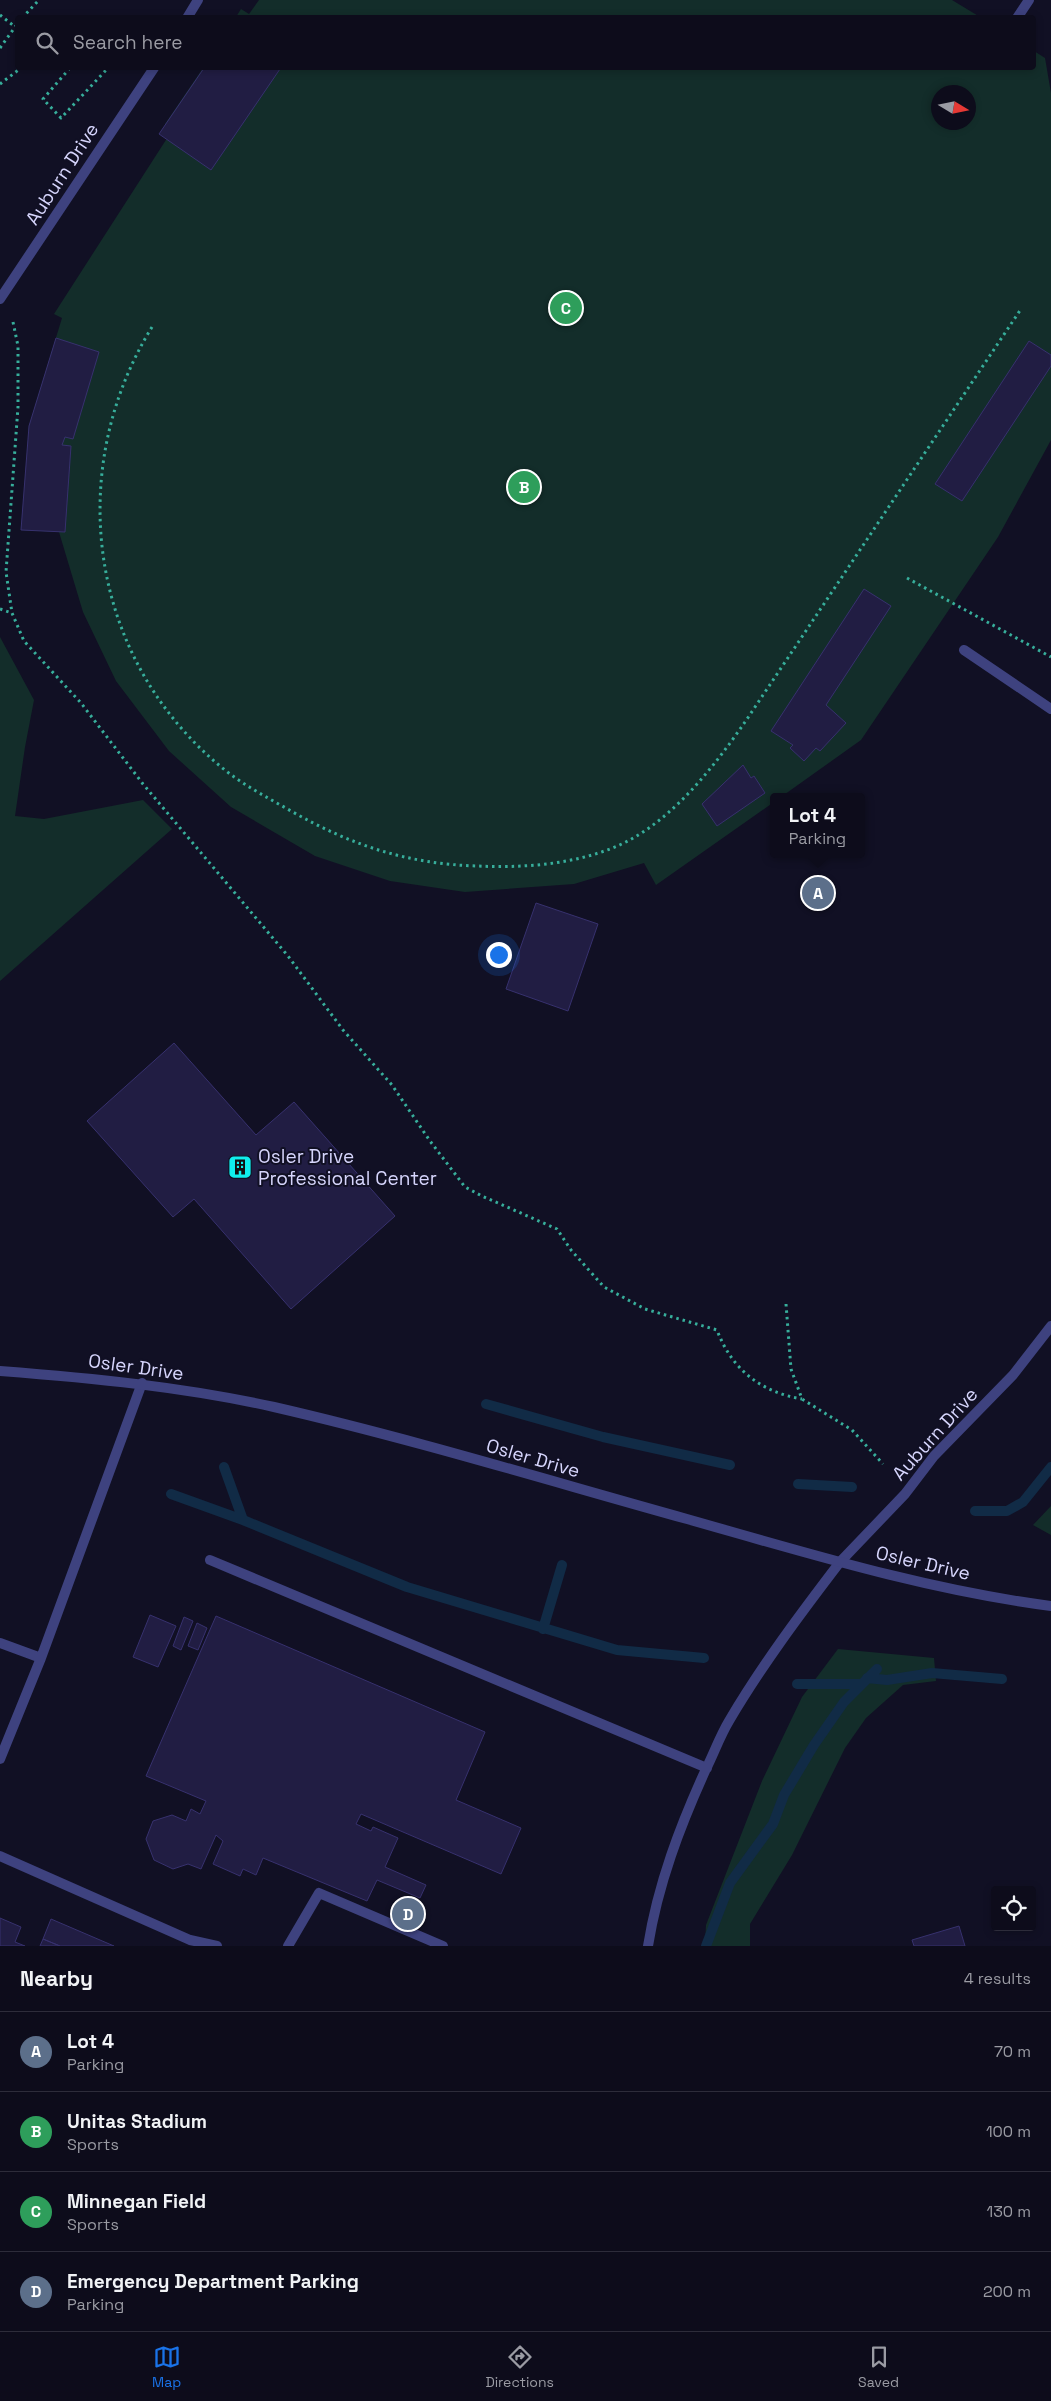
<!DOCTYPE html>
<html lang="en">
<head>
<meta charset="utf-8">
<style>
  :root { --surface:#0d0c1b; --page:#161524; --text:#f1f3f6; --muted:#9a9ba3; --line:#2d2c3a; --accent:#1a73e8 }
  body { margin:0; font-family:"Space Grotesk",sans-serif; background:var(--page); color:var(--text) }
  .controls { position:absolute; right:15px; bottom:15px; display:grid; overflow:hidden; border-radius:5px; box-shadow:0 2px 8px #0003 }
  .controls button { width:45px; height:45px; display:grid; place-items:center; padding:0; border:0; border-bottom:1px solid var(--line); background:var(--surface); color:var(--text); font:25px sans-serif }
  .compass { position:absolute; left:931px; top:85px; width:45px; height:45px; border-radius:50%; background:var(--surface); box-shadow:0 2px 8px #0003; rotate:100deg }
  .you { position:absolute; left:498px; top:954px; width:18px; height:18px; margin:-12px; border:4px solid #fff; border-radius:50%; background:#1a73e8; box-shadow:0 0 0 8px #1a73e833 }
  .badge { display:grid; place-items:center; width:32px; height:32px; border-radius:50%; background:var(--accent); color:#fff; font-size:16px; font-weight:700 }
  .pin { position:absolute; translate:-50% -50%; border:2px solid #fff; box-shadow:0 1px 5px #0006 }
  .popup { position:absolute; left:770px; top:793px; width:95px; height:65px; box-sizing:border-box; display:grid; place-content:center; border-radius:5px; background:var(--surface); filter:drop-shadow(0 1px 4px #0005); font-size:16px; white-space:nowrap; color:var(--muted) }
  .popup b { font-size:19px; color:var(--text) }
  .popup::after { content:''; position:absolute; left:50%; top:100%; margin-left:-10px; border:10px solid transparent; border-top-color:var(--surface) }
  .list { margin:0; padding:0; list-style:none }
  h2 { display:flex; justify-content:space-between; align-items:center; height:65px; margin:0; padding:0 20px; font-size:21px }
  h2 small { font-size:16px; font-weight:400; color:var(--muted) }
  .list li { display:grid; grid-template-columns:32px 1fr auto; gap:15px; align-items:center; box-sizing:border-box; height:80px; padding:0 20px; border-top:1px solid var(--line) }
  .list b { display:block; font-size:19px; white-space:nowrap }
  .list p { margin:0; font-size:16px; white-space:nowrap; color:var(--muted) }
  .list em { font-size:16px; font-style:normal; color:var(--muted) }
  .icon { flex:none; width:28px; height:28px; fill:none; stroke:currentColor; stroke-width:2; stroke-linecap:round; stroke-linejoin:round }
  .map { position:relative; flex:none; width:1051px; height:1946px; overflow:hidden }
  .search { position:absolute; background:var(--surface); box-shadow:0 2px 8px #0003; left:15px; right:15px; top:15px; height:55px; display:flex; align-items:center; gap:12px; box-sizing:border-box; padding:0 18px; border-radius:5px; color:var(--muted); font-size:19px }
  .sheet { height:385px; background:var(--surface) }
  nav { display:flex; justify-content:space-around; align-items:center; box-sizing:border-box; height:70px; border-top:1px solid var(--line); background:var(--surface); font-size:14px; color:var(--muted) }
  nav a { display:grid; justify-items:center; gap:2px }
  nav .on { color:var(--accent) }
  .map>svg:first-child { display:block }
  .green { fill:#132d2a; fill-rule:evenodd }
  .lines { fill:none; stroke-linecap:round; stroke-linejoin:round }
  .stream { stroke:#112b46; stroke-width:10 }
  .building { fill:#211d43; stroke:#37316e }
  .path { stroke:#37ae9b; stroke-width:3; stroke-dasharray:2.5 4; stroke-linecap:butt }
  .service { stroke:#3e427f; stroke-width:10 }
  .minor { stroke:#3e427f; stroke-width:10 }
  .tertiary { stroke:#3e427f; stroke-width:10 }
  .labels { text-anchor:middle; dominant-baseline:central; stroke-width:4; stroke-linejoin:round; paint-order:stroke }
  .street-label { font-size:19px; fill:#d6d5fc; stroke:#111024 }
  .poi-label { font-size:19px; fill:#d6d5fc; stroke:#111024; text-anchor:start }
</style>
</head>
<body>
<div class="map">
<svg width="1051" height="1946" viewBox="0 0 1051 1946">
  <rect width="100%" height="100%" fill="#111024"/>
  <path class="green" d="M259,0H952L980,17H236L241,9L249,14Z
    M1034,51L1045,58L1051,93V440L998,537L861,740L781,797H774V802L656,885L644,863L574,884L465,892L390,881L315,856L231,807L169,751L116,681L83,612L59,532L21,530L29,426L62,318L54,314L173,129L165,124L203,68H1034ZM938,92H968V122H938Z
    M0,637L34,700L25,747L15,816L44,819L143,800L172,829L0,981Z
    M1051,1506V1535L1033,1525Z
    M838,1649L934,1658L936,1681L903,1685L866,1718L845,1748L792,1855L750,1924V1946H705L706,1925L762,1781L802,1697Z"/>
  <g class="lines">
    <path class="stream" d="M486,1404L603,1437L730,1465
      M224,1467L243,1520
      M798,1484L852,1487
      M171,1494L243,1520L407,1587L617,1650L704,1658
      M975,1511H1007L1023,1502L1051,1467
      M543,1629L562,1565
      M867,1678L887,1680L932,1673L1002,1679
      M797,1684H862
      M706,1946L730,1883L773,1824L784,1795L814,1745L844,1702L877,1669"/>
  </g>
  <path class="building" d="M204,68L280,69L211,170L159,134Z
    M56,338L99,352L73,439L65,437L62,445L71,446L65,532L21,530L29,426Z
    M1029,341L1051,355V366L962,501L935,484Z
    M864,589L891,606L826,705L846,723L820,751L816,748L804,761L790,748L793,745L771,731Z
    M743,765L751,778L754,776L765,793L717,826L702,804Z
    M536,903L598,924L568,1011L506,989Z
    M174,1043L256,1135L294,1102L395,1216L291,1309L194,1199L173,1217L87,1121Z
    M150,1615L176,1626L158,1667L133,1657Z
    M216,1616L485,1732L456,1800L521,1828L501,1874L361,1814L356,1824L371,1831L373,1827L398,1838L385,1867L426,1885L420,1898L377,1880L367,1901L263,1858L256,1875L243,1869L240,1876L213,1864L223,1841L216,1835L201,1869L188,1864L173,1869L154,1860L146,1839L153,1821L172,1815L186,1821L191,1809L200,1814L206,1801L146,1776Z
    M184,1617L193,1621L181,1650L173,1646Z
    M197,1623L207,1628L198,1650L188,1646Z
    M0,1918L21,1927L15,1942L25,1946H0Z
    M51,1919L114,1946H60L43,1939Z
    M959,1926L965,1946H914L912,1940Z
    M43,1939L60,1946H40Z"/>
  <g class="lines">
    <path class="path" d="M0,15L14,26
      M22,18L39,0
      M0,48L18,23
      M70,68L43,99L61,118L108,68
      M0,84L21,68
      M13,322L18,346V407L6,572L12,613L24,641L81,703L143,784L288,956L343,1030L392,1085L430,1141L465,1187L482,1196L557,1229L571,1250L604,1287L645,1309L717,1330C732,1370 761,1392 802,1399
      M152,327C61,475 91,667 230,774C249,788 270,799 291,811C351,845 407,864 477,866C519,868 567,865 607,850C665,830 711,771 745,722L1021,309
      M907,578L1051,657
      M0,609L12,613
      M786,1304L791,1369L802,1399L852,1430L883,1464"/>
    <path class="service" d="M1017,18L1029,0
      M964,650L1051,709
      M210,1560L707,1768
      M0,1643L41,1658
      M0,1759L41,1658L142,1383
      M0,1856L190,1940L217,1946
      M288,1946L319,1893L443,1946
      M648,1946C658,1884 680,1826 706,1769C714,1753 720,1736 729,1721C762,1665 801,1613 840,1562"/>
    <path class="minor" d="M187,18L198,0
      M0,299L154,68
      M840,1562L905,1494L934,1456L1013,1375L1051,1326"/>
    <path class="tertiary" d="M0,1371C92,1378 184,1387 274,1407C413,1439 550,1481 687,1519C807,1553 927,1590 1051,1606"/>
  </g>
  <defs>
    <g id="building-square" transform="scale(1.25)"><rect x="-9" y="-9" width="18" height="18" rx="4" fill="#10eeed" stroke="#111024"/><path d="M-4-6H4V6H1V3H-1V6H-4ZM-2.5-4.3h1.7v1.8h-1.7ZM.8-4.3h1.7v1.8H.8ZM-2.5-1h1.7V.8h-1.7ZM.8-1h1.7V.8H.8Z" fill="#111"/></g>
  </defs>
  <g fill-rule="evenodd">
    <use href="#building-square" x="240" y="1167"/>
  </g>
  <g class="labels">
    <g class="street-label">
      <text transform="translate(62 174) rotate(-57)">Auburn Drive</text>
      <text transform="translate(136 1367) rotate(8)">Osler Drive</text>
      <text transform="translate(935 1434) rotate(-48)">Auburn Drive</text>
      <text transform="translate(533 1458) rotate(16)">Osler Drive</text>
      <text transform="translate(923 1563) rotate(13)">Osler Drive</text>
    </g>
    <g class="poi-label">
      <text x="258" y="1156">Osler Drive<tspan x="258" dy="22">Professional Center</tspan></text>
    </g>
  </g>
</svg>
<div class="controls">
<button><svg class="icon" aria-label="locate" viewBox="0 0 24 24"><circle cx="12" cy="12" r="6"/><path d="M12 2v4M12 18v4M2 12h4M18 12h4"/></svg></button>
</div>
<svg class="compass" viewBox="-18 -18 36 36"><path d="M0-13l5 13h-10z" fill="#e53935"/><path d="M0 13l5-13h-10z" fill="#9a9ba3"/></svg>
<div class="you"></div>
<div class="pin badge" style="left:818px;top:893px;background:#5c6f8a">A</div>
<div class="popup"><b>Lot 4</b>Parking</div>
<div class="pin badge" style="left:524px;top:487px;background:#2e9e5b">B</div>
<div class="pin badge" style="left:566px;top:308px;background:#2e9e5b">C</div>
<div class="pin badge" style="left:408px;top:1914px;background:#5c6f8a">D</div>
<div class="search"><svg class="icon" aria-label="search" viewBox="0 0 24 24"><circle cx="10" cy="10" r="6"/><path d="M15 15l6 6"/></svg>Search here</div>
</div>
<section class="sheet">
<h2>Nearby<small>4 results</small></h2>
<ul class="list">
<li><span class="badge" style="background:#5c6f8a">A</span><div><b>Lot 4</b><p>Parking</p></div><em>70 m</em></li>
<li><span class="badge" style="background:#2e9e5b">B</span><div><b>Unitas Stadium</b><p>Sports</p></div><em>100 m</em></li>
<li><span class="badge" style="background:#2e9e5b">C</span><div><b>Minnegan Field</b><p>Sports</p></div><em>130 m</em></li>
<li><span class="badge" style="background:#5c6f8a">D</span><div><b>Emergency Department Parking</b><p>Parking</p></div><em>200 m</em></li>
</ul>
</section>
<nav>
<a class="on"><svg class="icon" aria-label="map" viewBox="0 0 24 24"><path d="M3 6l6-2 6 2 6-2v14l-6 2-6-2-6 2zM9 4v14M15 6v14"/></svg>Map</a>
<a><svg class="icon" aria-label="directions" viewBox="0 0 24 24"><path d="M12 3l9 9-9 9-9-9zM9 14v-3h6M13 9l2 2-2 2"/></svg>Directions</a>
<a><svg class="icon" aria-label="saved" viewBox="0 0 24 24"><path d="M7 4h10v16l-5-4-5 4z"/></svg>Saved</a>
</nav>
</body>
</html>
